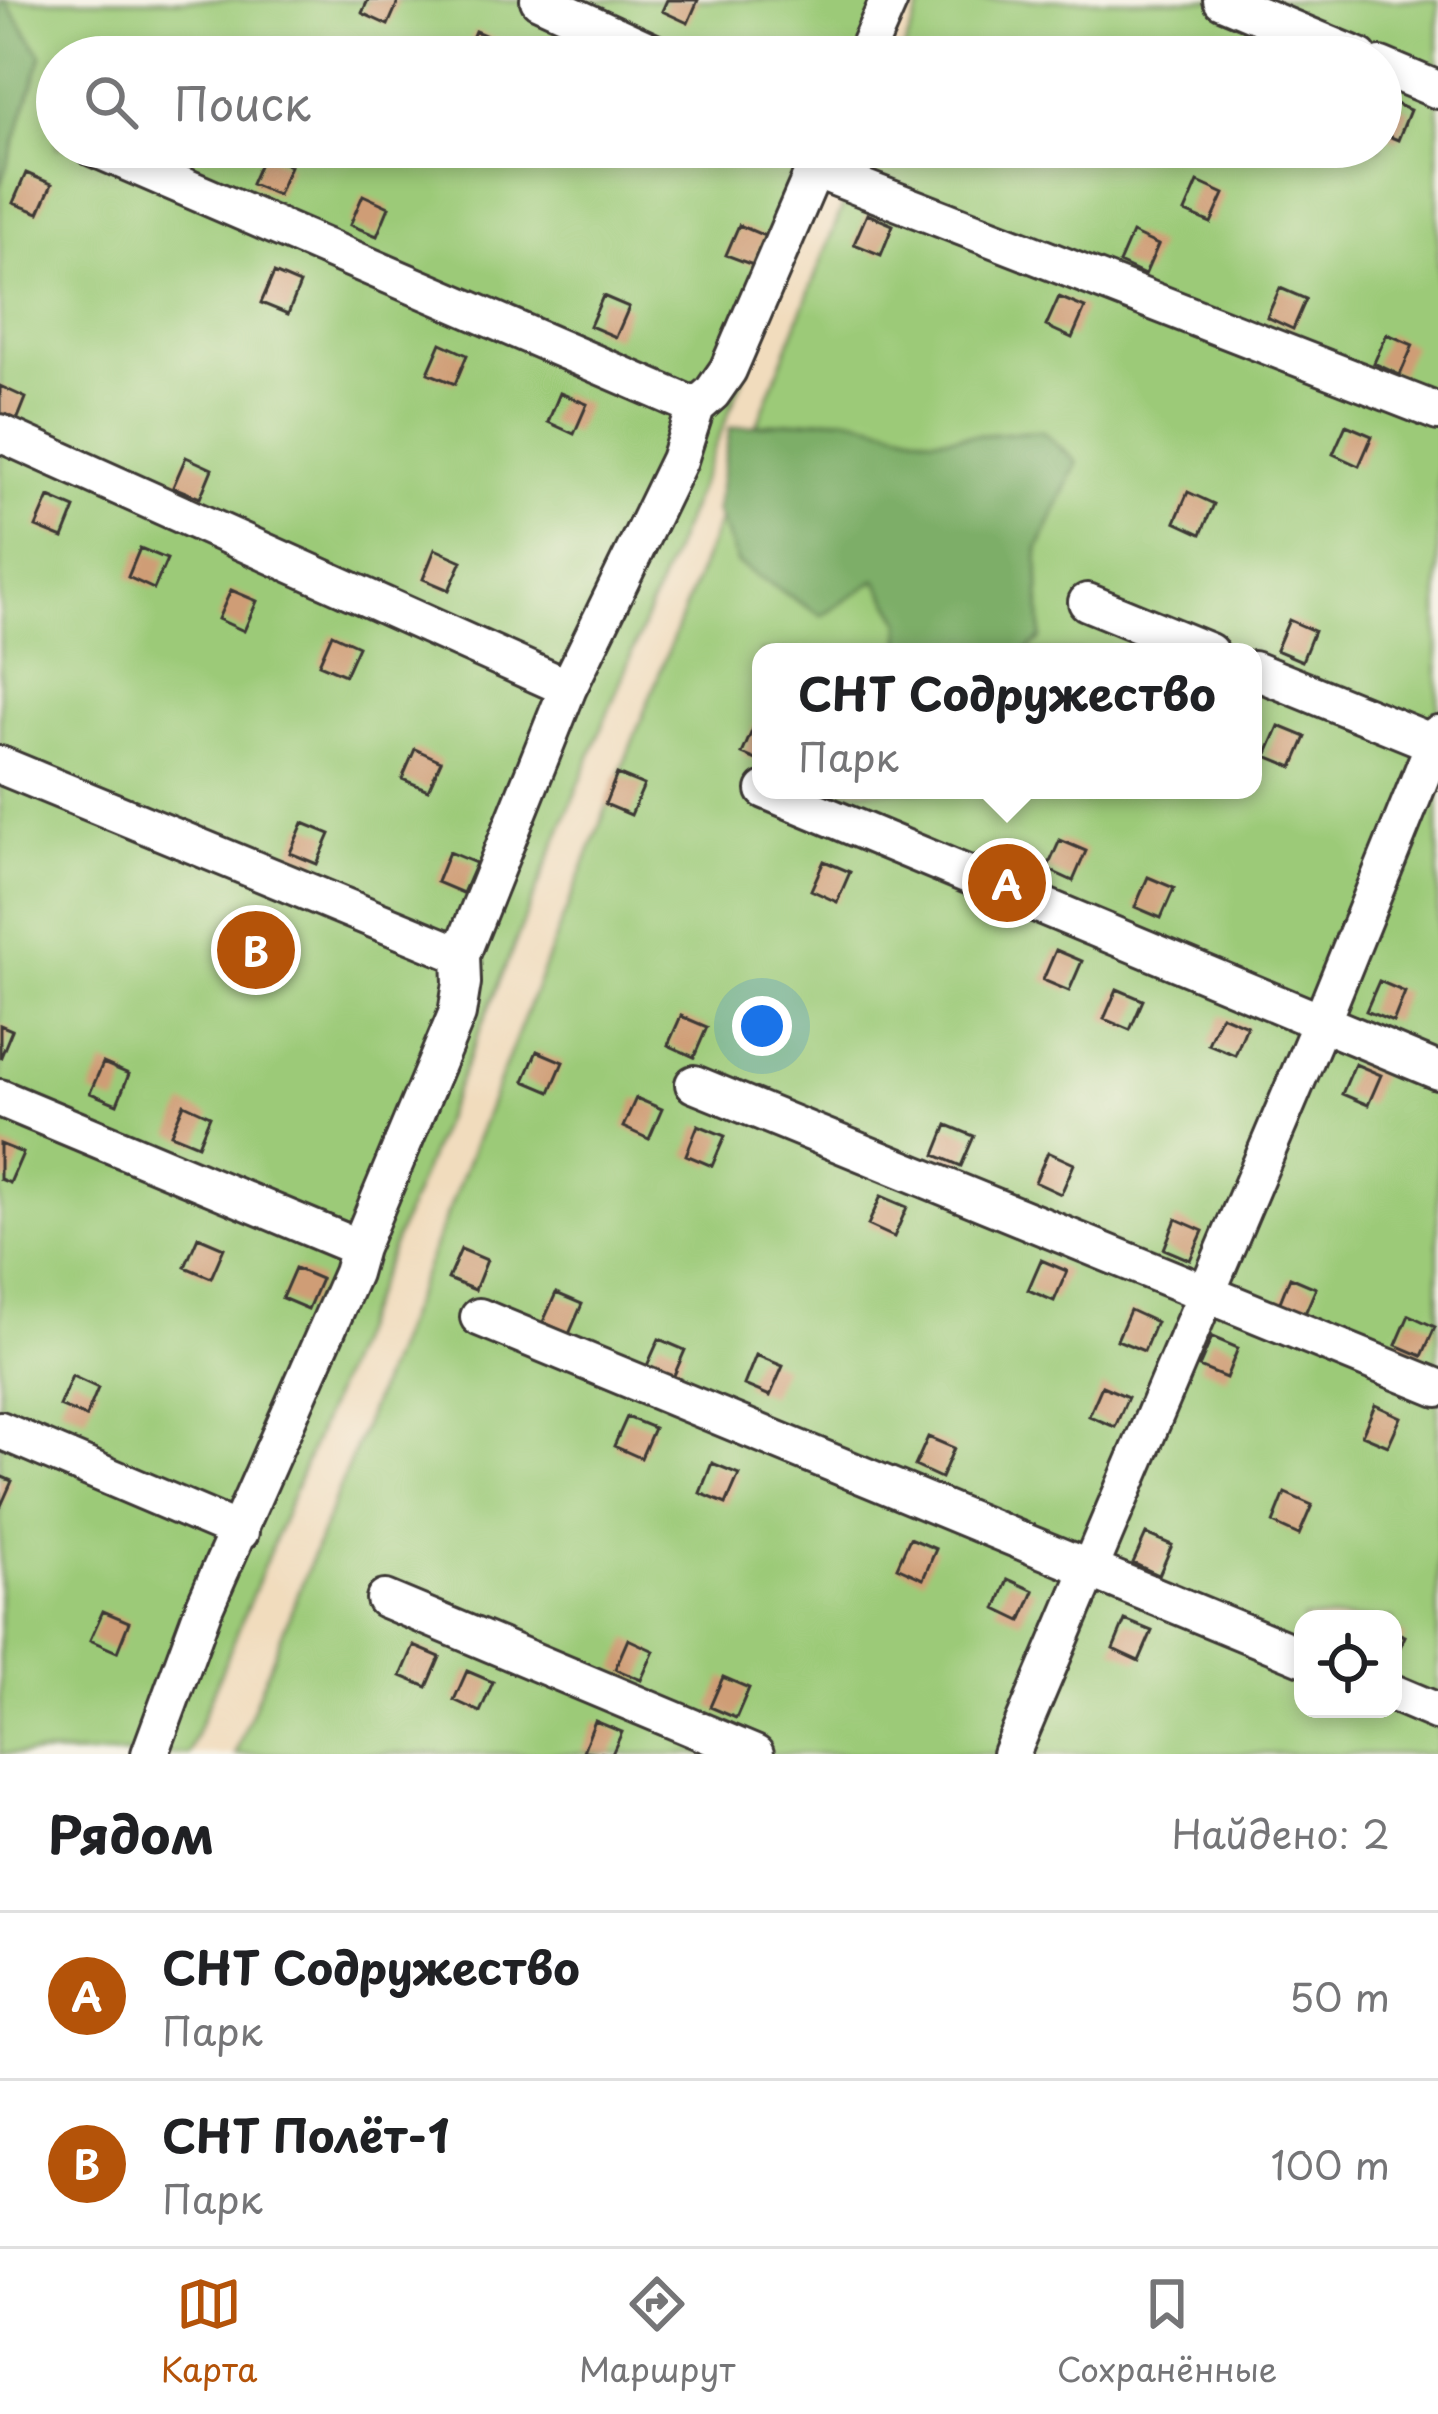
<!DOCTYPE html>
<html lang="ru">
<head>
<meta charset="utf-8">
<style>
  :root { --surface:#fff; --page:#f6f6f6; --text:#202124; --muted:#757577; --line:#e0e0e0; --accent:#b45309 }
  body { margin:0; font-family:"Playpen Sans",sans-serif; background:var(--page); color:var(--text) }
  .controls { position:absolute; right:36px; bottom:36px; display:grid; overflow:hidden; border-radius:24px; box-shadow:0 6px 18px #0003 }
  .controls button { width:108px; height:108px; display:grid; place-items:center; padding:0; border:0; border-bottom:3px solid var(--line); background:var(--surface); color:var(--text); font:60px sans-serif }
  .you { position:absolute; left:762px; top:1026px; width:42px; height:42px; margin:-30px; border:9px solid #fff; border-radius:50%; background:#1a73e8; box-shadow:0 0 0 18px #1a73e833 }
  .badge { display:grid; place-items:center; width:78px; height:78px; border-radius:50%; background:var(--accent); color:#fff; font-size:39px; font-weight:700 }
  .pin { position:absolute; translate:-50% -50%; border:6px solid #fff; box-shadow:0 3px 12px #0006 }
  .popup { position:absolute; left:752px; top:643px; width:510px; height:156px; box-sizing:border-box; display:grid; place-content:center; border-radius:24px; background:var(--surface); filter:drop-shadow(0 3px 9px #0005); font-size:39px; white-space:nowrap; color:var(--muted) }
  .popup b { font-size:45px; color:var(--text) }
  .popup::after { content:''; position:absolute; left:50%; top:100%; margin-left:-24px; border:24px solid transparent; border-top-color:var(--surface) }
  .list { margin:0; padding:0; list-style:none }
  h2 { display:flex; justify-content:space-between; align-items:center; height:156px; margin:0; padding:0 48px; font-size:51px }
  h2 small { font-size:39px; font-weight:400; color:var(--muted) }
  .list li { display:grid; grid-template-columns:78px 1fr auto; gap:36px; align-items:center; box-sizing:border-box; height:168px; padding:0 48px; border-top:3px solid var(--line) }
  .list b { display:block; font-size:45px; white-space:nowrap }
  .list p { margin:0; font-size:39px; white-space:nowrap; color:var(--muted) }
  .list em { font-size:39px; font-style:normal; color:var(--muted) }
  .icon { flex:none; width:66px; height:66px; fill:none; stroke:currentColor; stroke-width:2; stroke-linecap:round; stroke-linejoin:round }
  .map { position:relative; flex:none; width:1438px; height:1754px; overflow:hidden }
  .search { position:absolute; background:var(--surface); box-shadow:0 6px 18px #0003; left:36px; right:36px; top:36px; height:132px; display:flex; align-items:center; gap:30px; box-sizing:border-box; padding:0 42px; border-radius:66px; color:var(--muted); font-size:45px }
  .sheet { height:492px; background:var(--surface) }
  nav { display:flex; justify-content:space-around; align-items:center; box-sizing:border-box; height:168px; border-top:3px solid var(--line); background:var(--surface); font-size:33px; color:var(--muted) }
  nav a { display:grid; justify-items:center; gap:6px }
  nav .on { color:var(--accent) }
  .map>svg:first-child { display:block }
  .green { fill:#9cca78; stroke:#5c734a; stroke-width:3; fill-rule:evenodd }
  .forest { fill:#7dae68; stroke:#4c6542; stroke-width:3 }
  .building { fill:#cf9d76 }
  .lines { fill:none; stroke-linecap:round; stroke-linejoin:round }
  .minor-casing { stroke:#3c3934; stroke-width:42 }
  .minor { stroke:#fff; stroke-width:36 }
</style>
</head>
<body>
<div class="map">
<svg width="1438" height="1754" viewBox="0 0 1438 1754">
  <rect width="100%" height="100%" fill="#f7f3e8"/>
  <filter id="ink" filterUnits="userSpaceOnUse"><feTurbulence type="fractalNoise" baseFrequency=".00833" numOctaves="2"/><feDisplacementMap in="SourceGraphic" scale="24" xChannelSelector="R" yChannelSelector="G"/><feConvolveMatrix kernelMatrix="1 2 1 2 8 2 1 2 1" color-interpolation-filters="sRGB"/></filter>
  <filter id="wash" filterUnits="userSpaceOnUse"><feTurbulence type="fractalNoise" baseFrequency=".004" numOctaves="4" result="noise"/><feDisplacementMap in="SourceGraphic" scale="48" xChannelSelector="R" yChannelSelector="G"/><feGaussianBlur stdDeviation="2.7" result="paint"/><feColorMatrix in="noise" values="0 0 0 0 0 0 0 0 0 0 0 0 0 0 0 0 0 1.4 0 .05"/><feComposite in="paint" operator="in"/></filter>
  <g filter="url(#wash)">
    <rect width="100%" height="100%" fill="#f1dcbd"/>
    <path class="green" d="M0,0H895L872,57H57V147H836L188,1754H0Z
      M923,0H1438V1754H235L866,147H1381V57H901ZM761,652H1253V790H761ZM1303,1619H1393V1709H1303Z"/>
    <path class="forest" d="M0,0H5L42,56L0,187Z
      M846,417L932,438L1042,431L1077,463L1038,550L1041,639L1024,652H901V621L876,580L822,616L738,564L716,510L730,428Z"/>
    <g id="blocks">
      <path class="building" d="M368,0H399L388,25L362,13Z
        M667,0H698L688,23L662,11Z
        M475,31L502,42L495,57H464Z
        M1167,43L1199,57H1160Z
        M1384,99L1410,110L1398,140L1381,133Z
        M665,147H694L690,157Z
        M264,154L290,166L278,195L251,184Z
        M26,173L52,184L39,213L13,203Z
        M1198,182L1224,194L1211,223L1185,212Z
        M363,195L389,207L377,236L350,225Z
        M867,214L893,225L881,255L854,244Z
        M739,225L765,236L753,265L726,255Z
        M1132,233L1158,245L1145,275L1119,263Z
        M274,273L300,284L288,314L261,303Z
        M1280,288L1306,299L1293,329L1267,317Z
        M603,296L629,307L616,337L590,326Z
        M1059,297L1085,308L1072,338L1046,326Z
        M1387,334L1413,345L1400,375L1374,363Z
        M441,343L467,355L455,384L428,373Z
        M0,386L26,398L14,428L0,422Z
        M560,393L587,404L574,434L548,422Z
        M1346,425L1372,436L1359,466L1333,454Z
        M186,457L212,469L200,498L173,487Z
        M1188,492L1214,504L1201,534L1175,522Z
        M49,497L75,508L63,538L36,527Z
        M140,548L167,559L154,589L128,577Z
        M435,549L462,561L449,590L423,579Z
        M231,590L257,601L244,631L218,619Z
        M1289,620L1314,631L1302,661L1276,650Z
        M332,634L358,646L345,675L319,664Z
        M755,724L761,727V762L742,754Z
        M1279,726L1306,737L1293,767L1266,756Z
        M415,749L441,761L428,790L402,779Z
        M617,774L644,785L631,815L605,804Z
        M303,823L330,834L317,864L290,853Z
        M1060,840L1086,851L1073,881L1047,869Z
        M449,852L476,863L463,893L437,882Z
        M824,861L850,872L837,902L811,890Z
        M1148,877L1174,888L1161,918L1135,907Z
        M1056,950L1082,961L1069,991L1043,980Z
        M1379,981L1405,992L1393,1022L1366,1011Z
        M1117,989L1143,1000L1130,1030L1104,1019Z
        M1221,1015L1247,1026L1235,1055L1208,1044Z
        M681,1016L707,1027L694,1057L668,1045Z
        M0,1025L12,1030L0,1059Z
        M537,1051L563,1062L550,1092L524,1081Z
        M103,1063L129,1074L117,1104L90,1093Z
        M1355,1064L1381,1075L1368,1105L1342,1094Z
        M636,1098L662,1109L649,1139L623,1127Z
        M184,1104L210,1116L198,1145L171,1134Z
        M698,1125L725,1136L712,1166L686,1155Z
        M947,1125L974,1136L961,1166L935,1155Z
        M0,1144L23,1153L10,1183L0,1179Z
        M1048,1152L1074,1164L1061,1194L1035,1182Z
        M881,1196L907,1207L894,1237L868,1225Z
        M1176,1219L1203,1231L1190,1260L1164,1249Z
        M198,1237L224,1248L211,1278L185,1267Z
        M461,1249L487,1260L475,1290L448,1279Z
        M1041,1260L1067,1271L1054,1301L1028,1290Z
        M295,1268L321,1279L308,1309L282,1298Z
        M1290,1277L1316,1288L1303,1318L1278,1307Z
        M556,1293L582,1304L569,1334L543,1322Z
        M1130,1310L1156,1322L1144,1351L1117,1340Z
        M1409,1315L1435,1327L1422,1356L1396,1345Z
        M1212,1337L1238,1348L1226,1378L1199,1367Z
        M659,1339L685,1350L672,1380L646,1368Z
        M756,1355L783,1366L770,1396L744,1385Z
        M72,1376L98,1388L86,1417L59,1406Z
        M1102,1386L1128,1397L1115,1427L1089,1416Z
        M1375,1405L1401,1417L1388,1446L1362,1435Z
        M627,1417L654,1428L641,1458L614,1446Z
        M928,1437L954,1448L941,1478L915,1466Z
        M712,1463L739,1474L726,1504L700,1493Z
        M0,1476L12,1481L0,1508Z
        M1285,1493L1312,1505L1299,1535L1273,1523Z
        M1146,1534L1172,1545L1159,1575L1133,1563Z
        M910,1538L936,1549L923,1579L897,1567Z
        M1008,1579L1034,1591L1021,1621L996,1609Z
        M103,1611L129,1622L117,1652L90,1640Z
        M1125,1620L1152,1631L1139,1661L1113,1649Z
        M1393,1631L1405,1636L1393,1664Z
        M628,1639L654,1651L641,1680L615,1669Z
        M414,1646L440,1657L427,1687L401,1676Z
        M467,1671L493,1682L480,1712L454,1700Z
        M723,1677L749,1688L736,1718L710,1707Z
        M595,1721L622,1732L612,1754L583,1751Z"/>
    </g>
  </g>
  <g filter="url(#ink)">
    <use href="#blocks" fill-opacity="0" stroke="#3c3934" stroke-width="3"/>
    <g class="lines">
      <g class="minor-casing">
        <path id="minor" d="M539,0L663,57
          M1222,0L1359,57
          M864,57L889,0
          M1381,66L1438,90
          M92,147L696,407
          M814,169L1438,412
          M0,433L568,688
          M1087,602L1209,652
          M1253,670L1438,745
          M0,765L461,955
          M765,790L1438,1071
          M694,1084L1438,1388
          M0,1098L359,1248
          M479,1317L1303,1657
          M0,1430L240,1532
          M385,1599L755,1754
          M1393,1693L1438,1712
          M150,1754L203,1610L352,1273L359,1248L457,1014L462,983L461,955L568,688L679,460L696,407L712,393L728,370L824,147
          M1011,1754L1321,1023L1438,734"/>
      </g>
      <use href="#minor" class="minor"/>
    </g>
  </g>
</svg>
<div class="controls">
<button><svg class="icon" aria-label="locate" viewBox="0 0 24 24"><circle cx="12" cy="12" r="6"/><path d="M12 2v4M12 18v4M2 12h4M18 12h4"/></svg></button>
</div>
<div class="you"></div>
<div class="pin badge" style="left:1007px;top:883px">A</div>
<div class="popup"><b>СНТ Содружество</b>Парк</div>
<div class="pin badge" style="left:256px;top:950px">B</div>
<div class="search"><svg class="icon" aria-label="search" viewBox="0 0 24 24"><circle cx="10" cy="10" r="6"/><path d="M15 15l6 6"/></svg>Поиск</div>
</div>
<section class="sheet">
<h2>Рядом<small>Найдено: 2</small></h2>
<ul class="list">
<li><span class="badge">A</span><div><b>СНТ Содружество</b><p>Парк</p></div><em>50 m</em></li>
<li><span class="badge">B</span><div><b>СНТ Полёт-1</b><p>Парк</p></div><em>100 m</em></li>
</ul>
</section>
<nav>
<a class="on"><svg class="icon" aria-label="map" viewBox="0 0 24 24"><path d="M3 6l6-2 6 2 6-2v14l-6 2-6-2-6 2zM9 4v14M15 6v14"/></svg>Карта</a>
<a><svg class="icon" aria-label="directions" viewBox="0 0 24 24"><path d="M12 3l9 9-9 9-9-9zM9 14v-3h6M13 9l2 2-2 2"/></svg>Маршрут</a>
<a><svg class="icon" aria-label="saved" viewBox="0 0 24 24"><path d="M7 4h10v16l-5-4-5 4z"/></svg>Сохранённые</a>
</nav>
</body>
</html>
